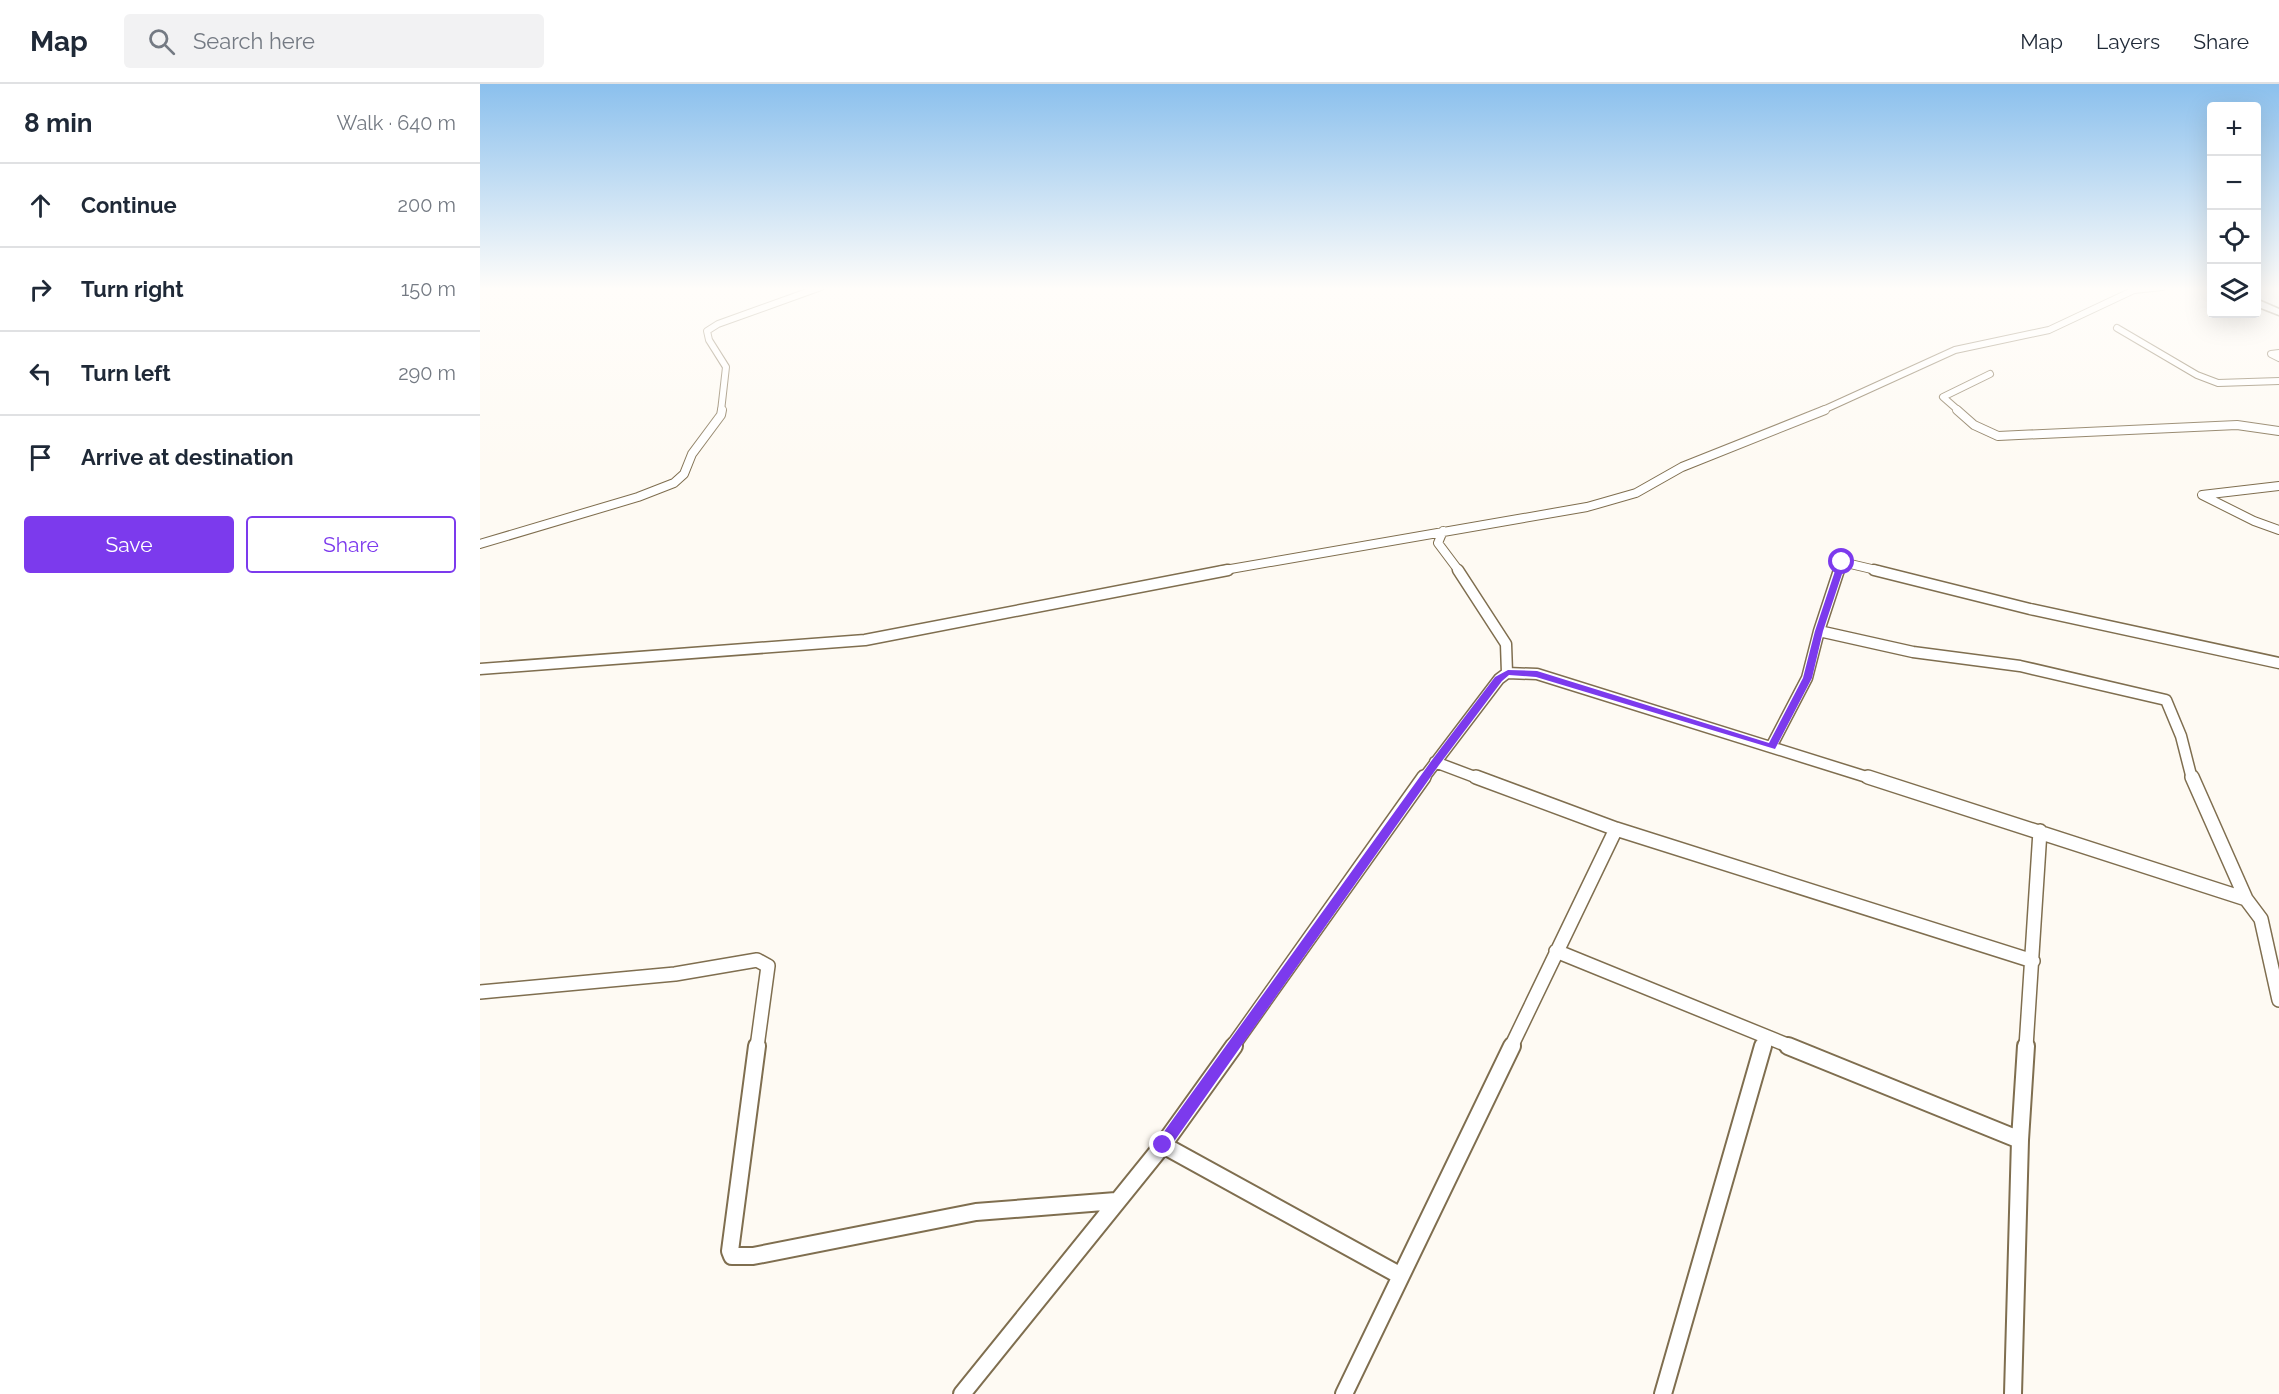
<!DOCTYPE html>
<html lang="en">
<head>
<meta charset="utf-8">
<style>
  :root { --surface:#fff; --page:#f2f2f3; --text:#1f2937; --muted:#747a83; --line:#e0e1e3; --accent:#7c3aed }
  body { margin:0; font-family:Raleway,sans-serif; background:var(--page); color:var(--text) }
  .controls { position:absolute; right:18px; top:18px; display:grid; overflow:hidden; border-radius:6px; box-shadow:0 6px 24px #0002 }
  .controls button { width:54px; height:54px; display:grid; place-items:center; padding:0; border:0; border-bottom:2px solid var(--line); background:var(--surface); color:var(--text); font:30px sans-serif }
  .stop { position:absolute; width:18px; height:18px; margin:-14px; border:4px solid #7c3aed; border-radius:50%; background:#fff }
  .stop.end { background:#7c3aed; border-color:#fff; box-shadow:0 2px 6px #0008 }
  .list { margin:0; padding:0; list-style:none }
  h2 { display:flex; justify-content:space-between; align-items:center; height:78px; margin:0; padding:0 24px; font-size:26px }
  h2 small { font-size:20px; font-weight:400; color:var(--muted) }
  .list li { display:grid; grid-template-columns:39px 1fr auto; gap:18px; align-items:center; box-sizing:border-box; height:84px; padding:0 24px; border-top:2px solid var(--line) }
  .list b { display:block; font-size:22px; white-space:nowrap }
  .list em { font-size:20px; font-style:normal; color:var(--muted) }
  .actions { display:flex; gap:12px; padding:18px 24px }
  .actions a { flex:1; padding:14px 0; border:2px solid var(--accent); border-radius:6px; text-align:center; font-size:21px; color:var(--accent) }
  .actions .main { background:var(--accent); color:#fff }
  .icon { flex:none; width:33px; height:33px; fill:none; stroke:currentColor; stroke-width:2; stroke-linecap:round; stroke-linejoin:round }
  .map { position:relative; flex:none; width:1799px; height:1310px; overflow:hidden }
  header { display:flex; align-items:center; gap:36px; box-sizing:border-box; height:84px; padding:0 30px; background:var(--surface); border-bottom:2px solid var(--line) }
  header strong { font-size:28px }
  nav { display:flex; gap:33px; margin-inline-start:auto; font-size:21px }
  .search { width:420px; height:54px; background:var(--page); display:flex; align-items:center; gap:15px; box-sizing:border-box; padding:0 21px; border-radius:6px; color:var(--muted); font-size:22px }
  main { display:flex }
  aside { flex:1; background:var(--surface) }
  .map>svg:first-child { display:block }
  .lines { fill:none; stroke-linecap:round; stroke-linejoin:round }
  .minor-far4-casing { stroke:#7f6e4f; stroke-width:8 }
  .minor-far3-casing { stroke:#7f6e4f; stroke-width:10 }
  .minor-far2-casing { stroke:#7f6e4f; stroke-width:13 }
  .minor-far1-casing { stroke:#7f6e4f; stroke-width:16 }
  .minor-casing { stroke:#7f6e4f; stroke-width:20 }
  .trunk-casing { stroke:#7f6e4f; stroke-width:3 }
  .minor-far4 { stroke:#fff; stroke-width:6 }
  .minor-far3 { stroke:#fff; stroke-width:8 }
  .minor-far2 { stroke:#fff; stroke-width:10 }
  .minor-far1 { stroke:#fff; stroke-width:13 }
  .minor { stroke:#fff; stroke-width:16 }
  .trunk { fill:#fff; fill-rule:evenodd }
  .route { fill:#7c3aed }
</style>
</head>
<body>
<header>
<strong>Map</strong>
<div class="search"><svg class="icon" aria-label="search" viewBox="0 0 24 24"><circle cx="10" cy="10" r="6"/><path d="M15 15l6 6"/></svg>Search here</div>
<nav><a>Map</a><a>Layers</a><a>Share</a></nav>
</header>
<main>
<aside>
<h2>8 min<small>Walk · 640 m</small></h2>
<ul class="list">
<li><svg class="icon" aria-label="ahead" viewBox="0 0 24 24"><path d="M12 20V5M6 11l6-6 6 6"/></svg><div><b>Continue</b></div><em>200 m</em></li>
<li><svg class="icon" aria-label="right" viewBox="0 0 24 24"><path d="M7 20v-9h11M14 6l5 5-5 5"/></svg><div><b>Turn right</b></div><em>150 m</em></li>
<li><svg class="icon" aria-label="left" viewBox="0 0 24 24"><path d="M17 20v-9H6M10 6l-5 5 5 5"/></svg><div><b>Turn left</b></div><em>290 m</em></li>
<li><svg class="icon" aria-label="arrive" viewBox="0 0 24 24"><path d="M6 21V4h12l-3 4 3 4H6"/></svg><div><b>Arrive at destination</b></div></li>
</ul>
<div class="actions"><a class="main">Save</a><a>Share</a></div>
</aside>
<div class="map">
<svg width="1799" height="1310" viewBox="0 0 1799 1310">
  <rect width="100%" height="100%" fill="#fefaf3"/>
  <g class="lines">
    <g class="minor-far4-casing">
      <path id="minor-far4" d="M1637,244L1717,291L1738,299L1799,297
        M1799,269L1791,270L1799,274
        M241,327L246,283L229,256L227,247L238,240L341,203
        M1341,327L1475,266L1569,246L1654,206L1682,203
        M1479,327L1463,313L1510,290"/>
    </g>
    <g class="minor-far3-casing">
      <path id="minor-far3" d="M1477,326L1494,341L1518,352L1757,341L1799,347
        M1799,402L1722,411L1774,437L1799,446
        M963,447L958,459L979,487
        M0,460L158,413L194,399L204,390L212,370L241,331L242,326
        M739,487L1107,423L1156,409L1202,383L1345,326
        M1359,487L1362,478L1400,487"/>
    </g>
    <g class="minor-far2-casing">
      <path id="minor-far2" d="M978,486L1026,560L1027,589
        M1359,486L1339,547L1433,568L1540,582L1686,616L1701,652L1712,695
        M1394,486L1550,525L1799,579
        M0,585L385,556L748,486
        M1291,663L1327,594L1339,547
        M955,678L1000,695
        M943,695L1019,595L1027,589L1057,590L1393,695"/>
    </g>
    <g class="minor-far1-casing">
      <path id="minor-far1" d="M996,693L1136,745L1553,877
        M1388,693L1766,815
        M1712,693L1766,815L1781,835L1799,916
        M1076,867L1312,963
        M0,908L195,890L277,876L288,882L277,963
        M752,963L944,693
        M1031,963L1136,745
        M1283,963L1286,953
        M1546,963L1560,747"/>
    </g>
    <g class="minor-casing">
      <path id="minor" d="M277,962L250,1167L252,1172H273L496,1128L636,1117
        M1308,962L1540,1056
        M683,1061L921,1192
        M482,1310L683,1061L754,962
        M864,1310L1032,962
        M1183,1310L1283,962
        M1533,1310L1540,1056L1546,962"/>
    </g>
    <g class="trunk-casing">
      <path id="trunk" d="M1725,203H1732V206Z
        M1776,215L1799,225V231L1776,222Z"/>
    </g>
    <use href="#minor-far4" class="minor-far4"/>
    <use href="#minor-far3" class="minor-far3"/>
    <use href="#minor-far2" class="minor-far2"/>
    <use href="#minor-far1" class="minor-far1"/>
    <use href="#minor" class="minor"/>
    <use href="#trunk" class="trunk"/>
  </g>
  <linearGradient id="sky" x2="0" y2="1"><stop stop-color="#8bc0ed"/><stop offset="0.53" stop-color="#fffdfa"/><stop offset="1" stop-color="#fffdfa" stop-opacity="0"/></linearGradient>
  <rect width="1799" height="386" fill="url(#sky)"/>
  <path class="route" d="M1362,475L1366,478L1343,547L1332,594L1295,665L1056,593L1029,591L1022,597L959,681L688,1066H678V1056L952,676L1015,593L1028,586L1057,587L1289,659L1323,594L1335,547L1358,478Z"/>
</svg>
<div class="controls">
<button>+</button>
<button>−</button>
<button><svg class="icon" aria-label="locate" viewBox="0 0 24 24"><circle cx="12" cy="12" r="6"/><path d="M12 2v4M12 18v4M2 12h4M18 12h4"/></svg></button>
<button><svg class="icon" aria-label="layers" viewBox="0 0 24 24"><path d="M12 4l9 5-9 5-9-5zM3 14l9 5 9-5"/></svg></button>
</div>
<div class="stop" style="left:1362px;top:478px"></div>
<div class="stop end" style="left:683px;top:1061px"></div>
</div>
</main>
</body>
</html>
